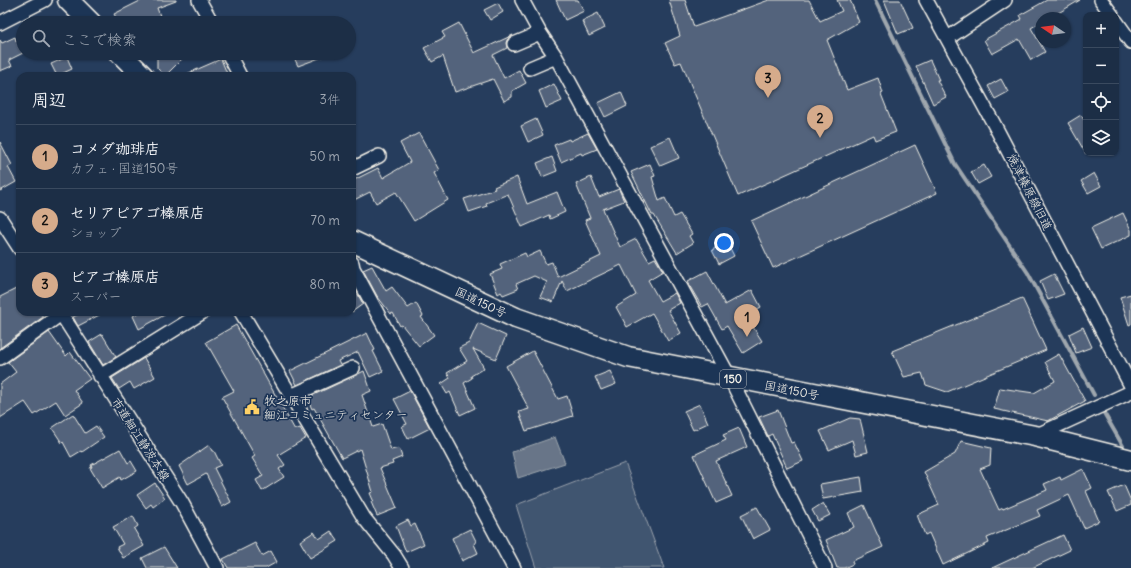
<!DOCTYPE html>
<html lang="ja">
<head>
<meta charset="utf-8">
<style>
  :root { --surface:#1c2e46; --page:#293a51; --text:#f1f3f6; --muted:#a0a8b3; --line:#3a4a5f; --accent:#d6ab8b }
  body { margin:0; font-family:Delius,"Klee One",sans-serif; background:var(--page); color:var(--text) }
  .controls { position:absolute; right:12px; top:12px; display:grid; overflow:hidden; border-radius:8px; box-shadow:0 1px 3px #0004 }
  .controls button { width:36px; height:36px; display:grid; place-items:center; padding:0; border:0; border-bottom:1px solid var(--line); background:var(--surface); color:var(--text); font:20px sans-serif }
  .compass { position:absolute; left:1035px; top:12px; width:36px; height:36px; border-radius:50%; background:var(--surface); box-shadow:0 1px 3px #0004; rotate:283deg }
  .you { position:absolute; left:724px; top:243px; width:14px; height:14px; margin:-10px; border:3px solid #fff; border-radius:50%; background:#1a73e8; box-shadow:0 0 0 6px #1a73e833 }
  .badge { display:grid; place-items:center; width:26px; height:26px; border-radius:50%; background:var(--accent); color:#111; font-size:13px; font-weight:700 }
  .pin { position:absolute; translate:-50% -33px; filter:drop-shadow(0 1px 2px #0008) }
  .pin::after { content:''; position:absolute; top:21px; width:14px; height:12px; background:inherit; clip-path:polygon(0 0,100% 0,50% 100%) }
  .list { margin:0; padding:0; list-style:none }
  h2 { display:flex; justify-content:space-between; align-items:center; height:52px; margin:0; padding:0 16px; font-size:17px }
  h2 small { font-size:13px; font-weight:400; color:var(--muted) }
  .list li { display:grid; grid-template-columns:26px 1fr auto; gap:12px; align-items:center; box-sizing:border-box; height:64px; padding:0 16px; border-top:1px solid var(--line) }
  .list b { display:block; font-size:15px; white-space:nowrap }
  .list p { margin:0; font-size:13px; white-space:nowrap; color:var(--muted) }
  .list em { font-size:13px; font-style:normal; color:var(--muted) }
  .icon { flex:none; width:22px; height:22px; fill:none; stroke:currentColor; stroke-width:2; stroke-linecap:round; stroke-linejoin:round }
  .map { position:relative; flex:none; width:1131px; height:568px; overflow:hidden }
  .search { position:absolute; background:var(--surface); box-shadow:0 1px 3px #0004; left:16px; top:16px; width:340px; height:44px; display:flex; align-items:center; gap:10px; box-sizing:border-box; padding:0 14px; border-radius:22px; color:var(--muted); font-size:15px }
  .panel { position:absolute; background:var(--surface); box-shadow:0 1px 3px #0004; left:16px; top:72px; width:340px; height:244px; border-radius:12px }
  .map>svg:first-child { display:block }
  .green { fill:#40546f; stroke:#9aa2ac }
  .water { fill:#677588; stroke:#9fa7ae }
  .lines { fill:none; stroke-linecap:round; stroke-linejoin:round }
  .stream { stroke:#9fa7ae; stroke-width:4 }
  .building { fill:#52647b; stroke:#f4f1e8 }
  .minor-casing { stroke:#f4f1e8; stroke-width:16 }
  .highway-casing { stroke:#f4f1e8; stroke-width:23 }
  .minor { stroke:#1d3557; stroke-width:13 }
  .highway { stroke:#1d3557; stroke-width:20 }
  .labels { text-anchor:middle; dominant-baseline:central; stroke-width:3.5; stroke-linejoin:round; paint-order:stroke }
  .shield { fill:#1d3557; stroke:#b4b9bc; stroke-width:1 }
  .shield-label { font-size:11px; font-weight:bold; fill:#f4f1e8 }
  .street-label { font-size:12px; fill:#f4f1e8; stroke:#1d3557 }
  .poi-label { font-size:12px; fill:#f4f1e8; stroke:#1d3557; text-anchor:start }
</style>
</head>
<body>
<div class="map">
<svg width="1131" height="568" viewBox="0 0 1131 568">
  <rect width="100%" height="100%" fill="#263d5d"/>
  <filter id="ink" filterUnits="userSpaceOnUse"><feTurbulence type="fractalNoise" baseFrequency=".025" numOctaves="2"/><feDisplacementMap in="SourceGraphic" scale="8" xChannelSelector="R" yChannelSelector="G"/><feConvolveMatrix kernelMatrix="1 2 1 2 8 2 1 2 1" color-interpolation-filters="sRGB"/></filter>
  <g filter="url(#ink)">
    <path class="green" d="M625,463L664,568H536L516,505Z"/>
    <path class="water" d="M555,437L565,463L518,478L512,452Z"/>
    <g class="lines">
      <path class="stream" d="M875,0L955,164L1028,273L1094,395
        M1104,413L1123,446"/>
    </g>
    <path class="building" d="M142,0H176V1L157,8L160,16L144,23H119L114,14Z
      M556,0H578L584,11L565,20Z
      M669,0H685L694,27L769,0H809L820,21L842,11L837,0H850L859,22L827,40L847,90L878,78L883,93L881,94L896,132L875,140L873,135L738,196L681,62L675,64L665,43L680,36Z
      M884,0H900L913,28L898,34Z
      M1047,0H1080L1050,18H1041V22L1031,28L1045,52L1031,60L1019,39L992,54L984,40L1022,19L1020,15Z
      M498,3L503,12L490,20L484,10Z
      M598,13L605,28L589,36L582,21Z
      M459,23L474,53L513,35L507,40L506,43L507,48L493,55L504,78L519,70L526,83L512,91V97L504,101L493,79L455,92L443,56L432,62L424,48L445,37L442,32Z
      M15,37L16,41L23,37V53L9,60L12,66L0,71V40L2,43Z
      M157,53H188L165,76L157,68Z
      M292,53H330V54L298,66Z
      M67,57L72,69L57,76L51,64Z
      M221,59L228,76H182Z
      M930,60L939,80H937L946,97L933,104L916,66Z
      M1001,79L1008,92L995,99L988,86Z
      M554,84L562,101L546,108L539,91Z
      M621,92L627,106L605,117L598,103Z
      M1081,115L1086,123V154L1068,123Z
      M536,119L543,135L528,142L521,126Z
      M419,133L439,170L434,173L448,200L414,221L396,192L376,203L370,192L352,201V181L378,168L383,178L410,162L400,143Z
      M588,133L597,149L582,155L581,153L561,162L554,145L569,139L570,141Z
      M670,137L679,158L660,166L650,146Z
      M0,142L12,165L8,167L16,182L0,191Z
      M915,145L937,193L773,268L751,221Z
      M552,157L557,171L542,177L537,163Z
      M650,164L655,176L652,177L659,201L665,198L674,217L680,214L692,234L689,236L693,243L677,253L654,215H652L631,172Z
      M984,165L991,177L978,184L971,172Z
      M1094,173L1101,186L1088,193L1081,181Z
      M517,177L527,204L557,192L565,212L550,219L549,215L522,227L508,194L486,203L487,206L469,212L464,199L495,189L494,187Z
      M591,177L599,197L619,189L621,194L624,201L603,209L620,247L636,239L649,261L655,258L663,271L648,280L660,301L675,293L680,303L668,310L681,333L668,341L652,313L627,327L616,307L636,295L621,265L567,291L562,281L553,302L540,297L547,282L534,276L516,284L518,289L503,295L501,292L498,294L490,274L502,269L500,264L525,253L527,257L540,251L546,264L552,262L558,277L601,256L585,220L590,218L576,184Z
      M1123,213L1131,230V235L1101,249L1091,228Z
      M727,242L734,256L719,264L712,250Z
      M372,266L386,291L392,287L408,308L416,303L423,316L421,317L434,335L419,346L402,325L400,326L393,313L391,314L377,296L363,270Z
      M707,271L725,305L752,290L761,307L746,316L762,341L743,353L727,326L722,329L708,304L702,307L689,285H690L688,281Z
      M1054,274L1064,294L1048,300L1040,281Z
      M352,283L363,304L352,312Z
      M20,287V312H40L43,317L0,348V297Z
      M1131,294V324L1129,325L1120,297Z
      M1022,298L1046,350L947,392L926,385L922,373L904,377L892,351Z
      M83,312H105L78,326L73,317Z
      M140,312H170L139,329L133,316Z
      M478,323L506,336L496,359L473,349L484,368L471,376L472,378L464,383L475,408L460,415L450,392L447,394L441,384L450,378L447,373L467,361L459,348L469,343Z
      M236,325L295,430L300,428L306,438L278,455L285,465L279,469L284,477L262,491L256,480L263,476L252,458L255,456L222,397L234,391L206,342Z
      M1083,327L1092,347L1076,353L1069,334Z
      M49,332L66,356L70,352L90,379L74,390L83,403L65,415L56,401L34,415L25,402L0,418V384L16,372L8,362Z
      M367,333L375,350L373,351L383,371L370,377L358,352L338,361L340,365L297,385L290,371Z
      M102,334L116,357L103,365L89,342Z
      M533,351L558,399L567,396L573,416L526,431L519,412L529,409L506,366Z
      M1059,354L1085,401L1048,421L994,409L1000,388L1034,393L1055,381L1045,362Z
      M144,358L155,377L134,389L130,382L119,389L112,378Z
      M364,371L371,391L362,395L373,427L382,424L391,450L399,448L402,457L392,461L393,464L380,468L397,508L377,516L371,502L373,500L370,493L373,492L360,449L342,458L314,408L312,409L307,398L356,375Z
      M610,371L616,384L601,390L595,377Z
      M410,391L430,428L408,439L402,426L407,424L394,399Z
      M700,404L708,423L693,430L684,411Z
      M778,410L791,443L794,442L803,461L787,468L772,434L768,436L759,417Z
      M73,414L85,433L96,426L104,437L82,452L81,451L71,457L63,442L62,443L52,428Z
      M850,418L860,419L868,452L856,455L852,440L829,450L820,431Z
      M739,428L747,447L716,461L732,496L716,503L694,455L726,440L723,435Z
      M961,441L991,448L990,465L980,469L999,510L1003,508V509L1047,490L1044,484L1060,477L1061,480L1083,469L1092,488L1086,491L1099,521L1084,528L1069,495L1037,510L1040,516L987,538L989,543L943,565L929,533L925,535L917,515L939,505L924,472L955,454Z
      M209,445L212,451H214L221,465L214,468L231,502L222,507L206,474L188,484L179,466Z
      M120,449L128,463L131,461L137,471L121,480L120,477L102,488L90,468L92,467L91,465Z
      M861,477L863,492L823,499L820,484Z
      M155,483L165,498L153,507L151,504L146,508L137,495Z
      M1124,485L1131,501V505L1117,511L1108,492Z
      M823,503L830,515L818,521L812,510Z
      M864,505L883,547L852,561L853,564L844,568H837L826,540L854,527L848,513Z
      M757,507L770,530L753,539L741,515Z
      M133,516L138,526L134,529L144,546L123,558L117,547L123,544L113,527Z
      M408,520L411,526L415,524L424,544L406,552L396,526Z
      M470,529L476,541L474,544L478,553L462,561L452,538Z
      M331,531L338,541L310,558L300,541L314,532L319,539Z
      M1063,535L1070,550L1032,568H992Z
      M255,543L262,556L271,551L277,562L266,568H228L223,559Z
      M164,547L177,568H147L142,558Z"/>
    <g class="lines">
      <g class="minor-casing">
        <path id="minor" d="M199,0L212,23
          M522,0L540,33L556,57L730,378L825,568
          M926,0L995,126L1131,386
          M1101,0L1112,15
          M1116,21L1131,42
          M0,23L45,0
          M948,38L1005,0
          M514,44L540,33
          M228,53L240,76
          M530,68L556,57
          M352,169L379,156
          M0,218L20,249
          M352,263L353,268L514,568
          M60,312L182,503L217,568
          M241,312L364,518L394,555L402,568
          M0,358L61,314
          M100,376L203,312
          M291,396L353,368
          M1035,436L1131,392"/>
      </g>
      <g class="highway-casing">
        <path id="highway" d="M68,0L91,23
          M120,53L143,76
          M352,241L516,318L628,357L1035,436L1131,460"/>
      </g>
      <use href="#minor" class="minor"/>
      <use href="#highway" class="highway"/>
    </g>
  </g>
  <defs>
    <g id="civic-bare" transform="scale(1.2)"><path d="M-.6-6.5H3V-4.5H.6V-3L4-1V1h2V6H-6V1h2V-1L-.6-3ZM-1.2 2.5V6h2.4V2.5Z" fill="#ffd166" stroke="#1d3557" stroke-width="2.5" paint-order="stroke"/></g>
  </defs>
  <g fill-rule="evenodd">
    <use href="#civic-bare" x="252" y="407"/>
  </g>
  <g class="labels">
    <rect class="shield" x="720" y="370" width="26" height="18" rx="3"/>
    <g class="shield-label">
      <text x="733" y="379">150</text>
    </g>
    <g class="street-label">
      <text transform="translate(1030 192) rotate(63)">焼津榛原線旧道</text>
      <text transform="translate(481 302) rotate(25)">国道150号</text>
      <text transform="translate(792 390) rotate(11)">国道150号</text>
      <text transform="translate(141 439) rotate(57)">市道細江静波本線</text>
    </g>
    <g class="poi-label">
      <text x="264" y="400">牧之原市<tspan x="264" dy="14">細江コミュニティセンター</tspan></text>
    </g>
  </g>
</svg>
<div class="controls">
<button>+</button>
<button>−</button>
<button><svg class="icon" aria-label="locate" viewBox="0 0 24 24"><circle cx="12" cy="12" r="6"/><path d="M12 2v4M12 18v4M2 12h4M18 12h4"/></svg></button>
<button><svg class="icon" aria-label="layers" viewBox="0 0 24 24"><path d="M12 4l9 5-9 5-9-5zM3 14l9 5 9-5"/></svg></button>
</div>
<svg class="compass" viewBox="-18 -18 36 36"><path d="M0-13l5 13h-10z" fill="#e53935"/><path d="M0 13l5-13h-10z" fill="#a0a8b3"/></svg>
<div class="you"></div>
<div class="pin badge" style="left:747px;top:337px">1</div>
<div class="pin badge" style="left:820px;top:138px">2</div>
<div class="pin badge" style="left:768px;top:98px">3</div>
<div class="search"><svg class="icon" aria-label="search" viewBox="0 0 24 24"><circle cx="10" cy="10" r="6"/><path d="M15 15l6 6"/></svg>ここで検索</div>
<section class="panel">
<h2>周辺<small>3件</small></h2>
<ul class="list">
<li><span class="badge">1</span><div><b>コメダ珈琲店</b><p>カフェ · 国道150号</p></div><em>50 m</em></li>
<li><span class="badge">2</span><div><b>セリアピアゴ榛原店</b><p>ショップ</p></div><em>70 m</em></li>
<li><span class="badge">3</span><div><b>ピアゴ榛原店</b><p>スーパー</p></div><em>80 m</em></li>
</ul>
</section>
</div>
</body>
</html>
